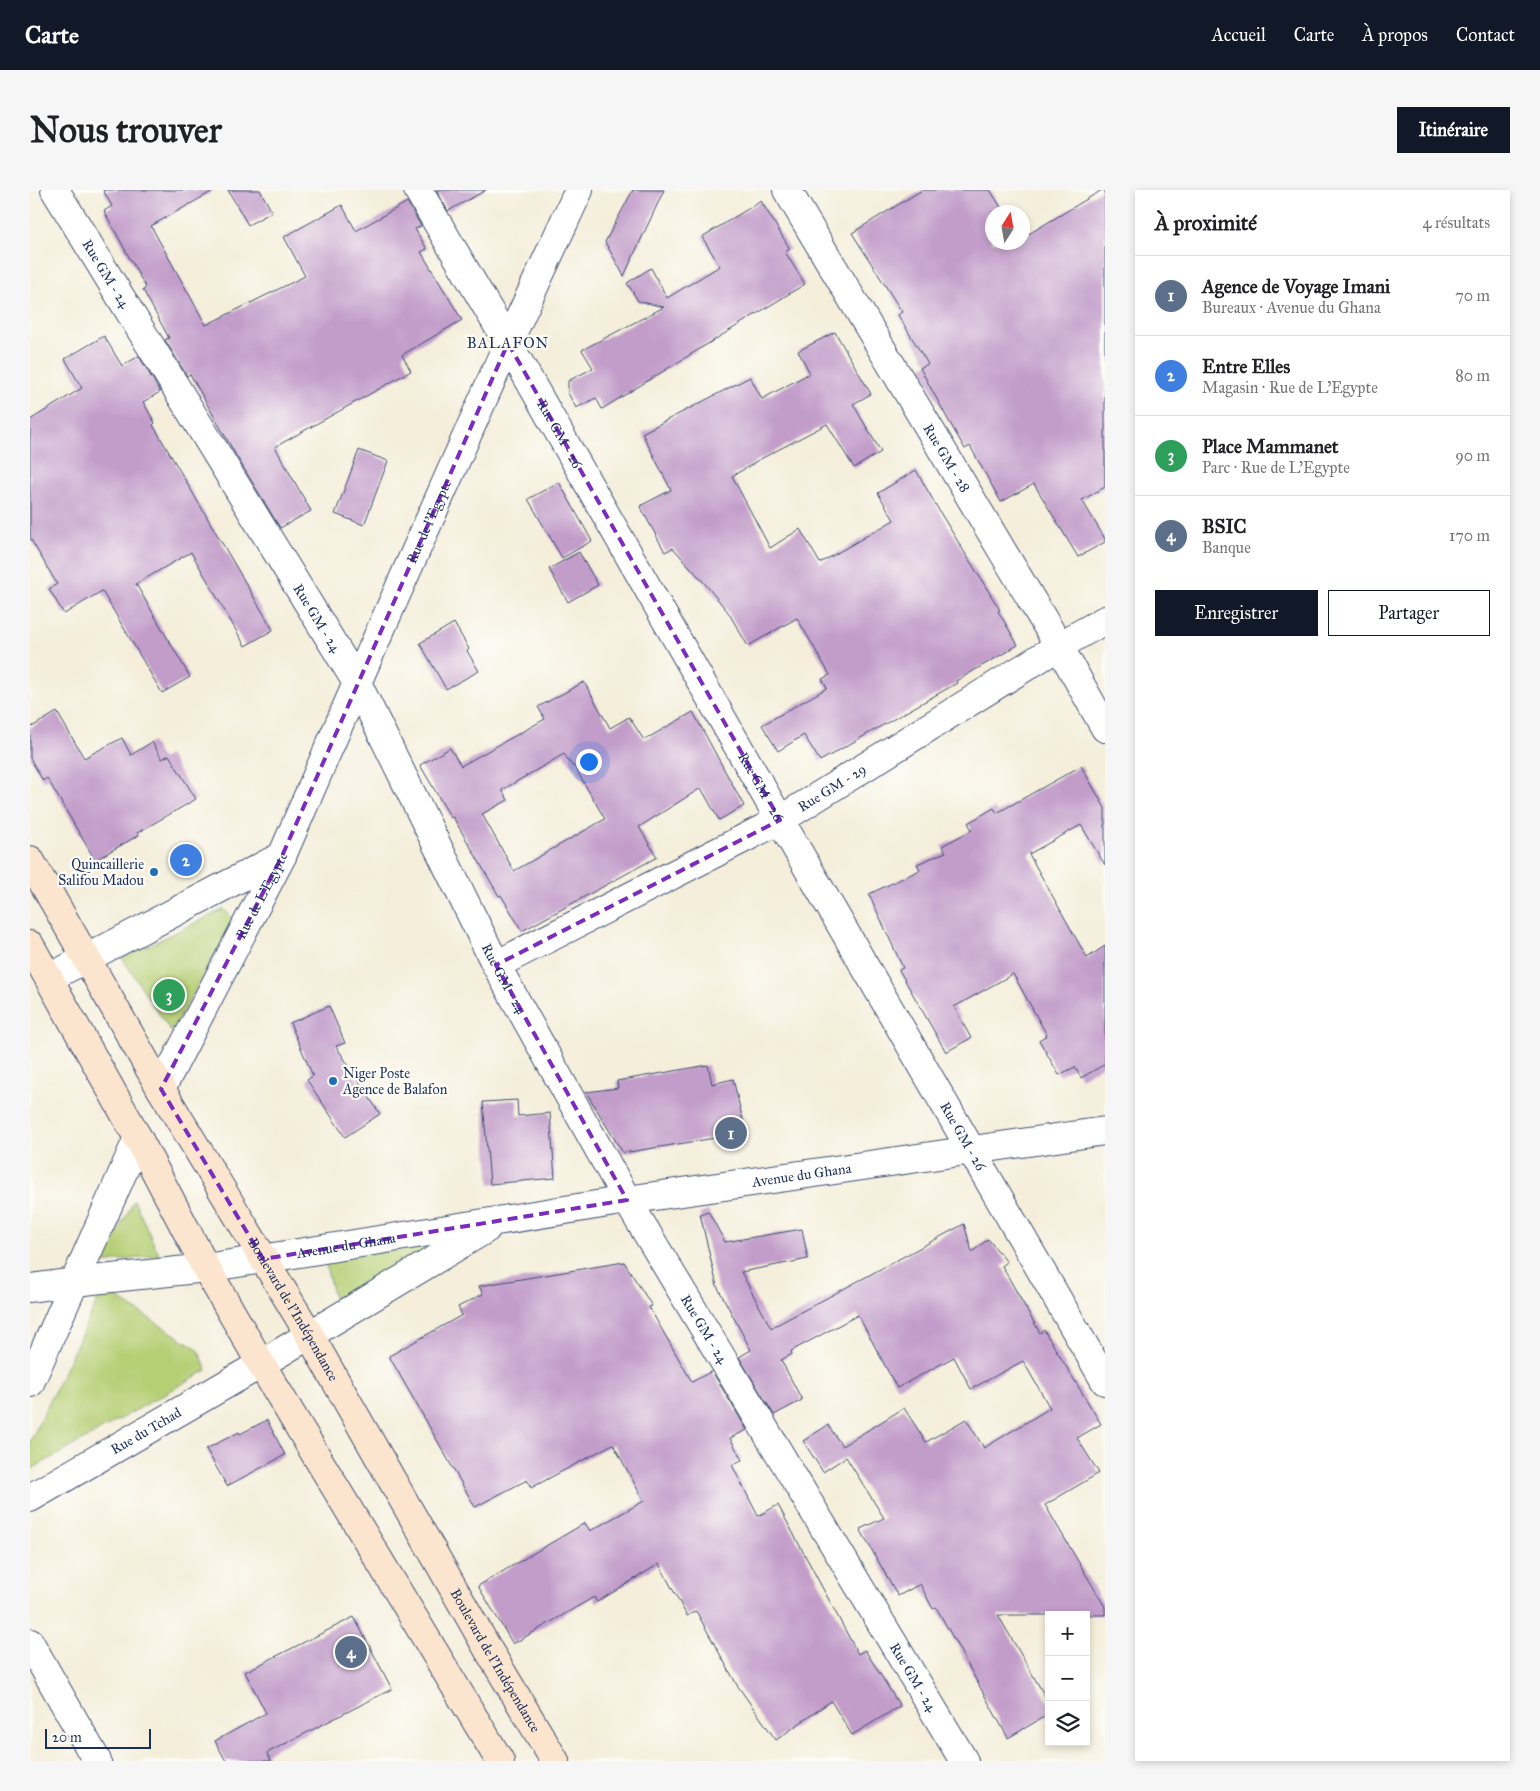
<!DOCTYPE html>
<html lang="fr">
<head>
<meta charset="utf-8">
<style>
  :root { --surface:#fff; --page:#f6f6f6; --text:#202124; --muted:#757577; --line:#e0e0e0; --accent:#111827 }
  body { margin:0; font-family:"IM FELL Great Primer",serif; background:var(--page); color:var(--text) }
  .controls { position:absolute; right:15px; bottom:15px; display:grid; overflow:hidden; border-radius:0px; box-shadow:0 2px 8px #0003 }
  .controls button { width:45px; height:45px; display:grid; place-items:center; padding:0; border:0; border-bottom:1px solid var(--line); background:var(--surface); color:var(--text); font:25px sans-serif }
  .compass { position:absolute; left:955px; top:15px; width:45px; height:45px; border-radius:50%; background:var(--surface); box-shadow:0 2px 8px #0003; rotate:11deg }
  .scale { position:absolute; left:15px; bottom:12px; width:106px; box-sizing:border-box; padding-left:5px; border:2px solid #1b2f5e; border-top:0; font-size:14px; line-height:18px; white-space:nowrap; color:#1b2f5e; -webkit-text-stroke:4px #fdfcf7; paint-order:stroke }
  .you { position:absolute; left:558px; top:571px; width:18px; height:18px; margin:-12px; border:4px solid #fff; border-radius:50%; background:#1a73e8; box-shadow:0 0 0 8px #1a73e833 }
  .badge { display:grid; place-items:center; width:32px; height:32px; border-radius:50%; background:var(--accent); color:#fff; font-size:16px; font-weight:700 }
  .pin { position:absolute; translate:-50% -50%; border:2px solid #fff; box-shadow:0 1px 5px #0006 }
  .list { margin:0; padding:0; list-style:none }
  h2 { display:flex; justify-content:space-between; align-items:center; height:65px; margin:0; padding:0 20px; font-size:21px }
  h2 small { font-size:16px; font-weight:400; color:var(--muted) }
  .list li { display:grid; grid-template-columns:32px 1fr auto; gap:15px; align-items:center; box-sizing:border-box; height:80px; padding:0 20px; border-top:1px solid var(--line) }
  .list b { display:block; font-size:19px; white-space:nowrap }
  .list p { margin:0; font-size:16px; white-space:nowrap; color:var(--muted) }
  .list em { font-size:16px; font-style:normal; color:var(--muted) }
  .actions { display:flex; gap:10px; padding:15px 20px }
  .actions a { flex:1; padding:11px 0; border:1px solid var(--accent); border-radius:0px; text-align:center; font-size:18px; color:var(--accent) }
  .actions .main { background:var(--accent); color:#fff }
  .icon { flex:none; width:28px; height:28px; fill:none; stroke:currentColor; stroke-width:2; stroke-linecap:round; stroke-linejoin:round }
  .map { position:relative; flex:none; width:1075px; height:1571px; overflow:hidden; border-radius:0px }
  header { display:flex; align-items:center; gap:30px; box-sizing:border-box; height:70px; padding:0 25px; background:var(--accent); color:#fff }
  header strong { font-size:24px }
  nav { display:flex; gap:28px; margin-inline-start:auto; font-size:18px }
  .intro { display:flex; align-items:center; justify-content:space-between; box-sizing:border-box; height:120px; padding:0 30px }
  h1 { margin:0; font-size:35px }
  .button { padding:12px 22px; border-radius:0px; background:var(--accent); color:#fff; font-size:18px; font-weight:700 }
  main { display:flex; gap:30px; padding:0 30px }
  aside { flex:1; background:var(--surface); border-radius:0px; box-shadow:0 2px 8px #0003 }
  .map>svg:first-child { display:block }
  .green { fill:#b5cf74; stroke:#687f69 }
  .building { fill:#c29dca; fill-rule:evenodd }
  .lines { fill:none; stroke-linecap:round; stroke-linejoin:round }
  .minor-casing { stroke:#3c4c71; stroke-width:30 }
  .tertiary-casing { stroke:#3c4c71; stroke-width:30 }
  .secondary-casing { stroke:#3c4c71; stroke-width:30 }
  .minor { stroke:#fff; stroke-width:28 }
  .tertiary { stroke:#fff; stroke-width:28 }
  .secondary { stroke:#fbe5cf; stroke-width:28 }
  .marked { fill:none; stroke:#7b2cbf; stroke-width:4; stroke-dasharray:10 6; stroke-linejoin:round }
  .poi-dot { fill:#1f6fb2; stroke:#fdfcf7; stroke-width:2 }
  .labels { text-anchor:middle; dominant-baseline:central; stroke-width:4.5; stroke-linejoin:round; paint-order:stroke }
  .street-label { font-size:14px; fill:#1b2f5e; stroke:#fdfcf7 }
  .poi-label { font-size:14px; fill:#1b2f5e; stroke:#fdfcf7; text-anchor:end }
  .neighbourhood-label { font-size:15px; letter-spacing:1px; fill:#1b2f5e; stroke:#fdfcf7 }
</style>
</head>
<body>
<header>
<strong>Carte</strong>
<nav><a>Accueil</a><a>Carte</a><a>À propos</a><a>Contact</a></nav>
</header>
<div class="intro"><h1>Nous trouver</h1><a class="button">Itinéraire</a></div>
<main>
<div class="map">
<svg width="1075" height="1571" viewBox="0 0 1075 1571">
  <rect width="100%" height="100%" fill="#fdfcf7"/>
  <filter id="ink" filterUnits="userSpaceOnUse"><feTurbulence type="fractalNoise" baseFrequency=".02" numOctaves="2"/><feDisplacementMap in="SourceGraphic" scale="10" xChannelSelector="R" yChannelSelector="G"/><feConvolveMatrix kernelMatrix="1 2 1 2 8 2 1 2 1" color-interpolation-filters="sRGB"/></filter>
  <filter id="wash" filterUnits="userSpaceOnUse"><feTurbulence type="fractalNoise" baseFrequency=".0096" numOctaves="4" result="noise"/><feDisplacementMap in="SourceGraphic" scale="20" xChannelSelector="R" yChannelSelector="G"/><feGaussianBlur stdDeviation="1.12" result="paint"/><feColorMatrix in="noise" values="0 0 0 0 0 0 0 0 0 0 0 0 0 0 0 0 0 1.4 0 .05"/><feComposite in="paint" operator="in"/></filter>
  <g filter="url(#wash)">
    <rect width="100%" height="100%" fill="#f4eeda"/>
    <path class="green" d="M194,719L205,731L141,842L92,768Z
      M104,1010L129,1065L72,1073Z
      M404,1049L406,1059L304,1109L294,1067Z
      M73,1099L168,1159L177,1180L0,1280V1252Z"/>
    <g id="blocks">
      <path class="building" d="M73,0H185L121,36L176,135L275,86L254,47L312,15L326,41L377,12L391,36L385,39L397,59L391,62L432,130L372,165L381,181L245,257L281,321L250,338L207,267L160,184L157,186L135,150L139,148L113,100L116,98L74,21L82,16Z
        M198,0H230L242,22L218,35Z
        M406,0H456L418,21Z
        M603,0H634L594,86L575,52Z
        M892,0H960L974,22H962V52H992V48L1072,0H1075V297L1052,310L1075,349V352L1048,367L1004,294L971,312L940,256L935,259L916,226L890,178L898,174L868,125L872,122L822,43Z
        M731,11L760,59L755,62L775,94L572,219L566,208L546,218L538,203V191L563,178L552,160L634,117L608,111L597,93L621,78L637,108L690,76L672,47Z
        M805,142L841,204L823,214L851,262L824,278L797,234L723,273V274L702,286L740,358L770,339L790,373L864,330L848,303L886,280L911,324L970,420L968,421L988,455L926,491L927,493L790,571L774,545L748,561L732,535L797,498L792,489L800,485L767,428L718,456L698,422L676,395L643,358L635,362L610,316L641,300L612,243L720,187L732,209L780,183L768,161Z
        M74,146L92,176L109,166L130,202L113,212L125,233L123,235L243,440L215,456L161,362L106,394L160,487L132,503L72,401L34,424L19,399L27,394L0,348V230L52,198L35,169Z
        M329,260L358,271L334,335L305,324Z
        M529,292L562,351L532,368L498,309Z
        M549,362L568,395L538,412L519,379Z
        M424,433L439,459L437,461L449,481L416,499L390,453Z
        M554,492L580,538L599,527L614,550L663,522L714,616L689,630L671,598L609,637L627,667L492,741L471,705L469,706L423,627L421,628L390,575L420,558L431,576L515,529L508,517ZM534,564L543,577L544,576L575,629L484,681L452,624L478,610L472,600Z
        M27,522L54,568L92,548L101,565L122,552L132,569L139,565L166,609L107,643L109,645L65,670L17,588L13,591L0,568V538Z
        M1051,576L1075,618V675L1051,635L999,664L1057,768L1075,756V874L1051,888L1045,877L1029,885L1009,850L1017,845L983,784L924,817L941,848L916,862L869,780L873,778L839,704L890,680L887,674L916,662L912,656L942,640L938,633L964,618L967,623Z
        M299,816L315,853L306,856L350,924L315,947L277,890L283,886L260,833Z
        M678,875L682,894L703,889L716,943L593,963L556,902L588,898L587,891Z
        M487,910L488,926L520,923L525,988L460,994L453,912Z
        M678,1021L695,1052L772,1039L778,1069L711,1082L741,1138L934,1034L942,1062L958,1049L977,1072L972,1076L1010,1143L1014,1140L1071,1234L1047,1248L1069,1283L1015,1315L1075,1417V1425H968L1019,1513V1524L978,1548L906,1417L903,1419L890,1394L868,1406L830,1339L854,1328L816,1267L793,1282L773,1251L798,1235L812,1256L874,1218L896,1252L936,1229L954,1258L1020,1218L993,1171L941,1199L924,1167L867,1198L828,1125L761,1161L762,1164L751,1170L772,1210L744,1225L709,1167L721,1160L687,1096L670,1024Z
        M594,1072L622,1116L619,1117L662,1192L682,1181L717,1240L700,1248L712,1270L702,1275L728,1326L748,1315L828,1464L835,1460L870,1516L822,1545L801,1511L746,1550L707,1495L666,1421L657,1426L629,1374L567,1412L564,1407L483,1454L448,1396L555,1333L560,1341L614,1311L583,1254L501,1298L497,1290L445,1317L359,1166L432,1125L428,1117L453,1104L449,1096Z
        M237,1230L255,1265L197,1296L176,1259L209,1242L210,1244Z
        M324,1427L362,1499L237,1563L241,1571H196L185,1551L236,1523L215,1482Z"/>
    </g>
  </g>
  <g filter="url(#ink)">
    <use href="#blocks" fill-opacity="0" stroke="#3c4c71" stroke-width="1"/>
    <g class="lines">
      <g class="minor-casing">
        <g id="minor">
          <path id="s1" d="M25,0L327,493L466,775L597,1010L934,1571"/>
          <path id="s2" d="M388,0L478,153L750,630L1075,1191"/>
          <path id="s3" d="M757,0L1029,456L1075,538"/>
          <path id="s4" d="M466,775L750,630L1029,456L1075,430"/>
          <path d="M0,1453L67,1571"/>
        </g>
      </g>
      <g class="tertiary-casing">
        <g id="tertiary">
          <path d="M19,788L252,666"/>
          <path id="s5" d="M131,899L252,666L327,493L478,153L549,0"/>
          <path id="s6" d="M0,1098L44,1092L176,1078L597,1010L1075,941"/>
          <path d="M0,1193L108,948"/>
          <path id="s7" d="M0,1308L231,1174L456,1039"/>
        </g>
      </g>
      <g class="secondary-casing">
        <g id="secondary">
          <path id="s8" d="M0,670L131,899L279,1144L459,1461L525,1571"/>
          <path d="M0,755L108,948L176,1078L231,1174L470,1571"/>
        </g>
      </g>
      <use href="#minor" class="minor"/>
      <use href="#tertiary" class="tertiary"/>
      <use href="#secondary" class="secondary"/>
    </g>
  </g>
  <path class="marked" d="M478,153L750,630L466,775L597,1010L233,1069L131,899L252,666Z"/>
  <g class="poi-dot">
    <circle cx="124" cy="682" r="5"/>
    <circle cx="303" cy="891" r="5"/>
  </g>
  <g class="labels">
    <g class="street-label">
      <text stroke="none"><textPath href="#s1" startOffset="98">Rue GM - 24</textPath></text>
      <text stroke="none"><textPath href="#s2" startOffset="282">Rue GM - 26</textPath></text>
      <text stroke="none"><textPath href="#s3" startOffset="312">Rue GM - 28</textPath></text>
      <text stroke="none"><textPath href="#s5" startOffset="628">Rue de l'Egypte</textPath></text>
      <text stroke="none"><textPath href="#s1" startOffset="502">Rue GM - 24</textPath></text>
      <text stroke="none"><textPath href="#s2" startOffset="688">Rue GM - 26</textPath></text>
      <text stroke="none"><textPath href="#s4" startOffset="380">Rue GM - 29</textPath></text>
      <text stroke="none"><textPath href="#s5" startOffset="218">Rue de L'Egypte</textPath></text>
      <text stroke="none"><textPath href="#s1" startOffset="908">Rue GM - 24</textPath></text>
      <text stroke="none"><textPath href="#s2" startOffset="1092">Rue GM - 26</textPath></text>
      <text stroke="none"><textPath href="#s6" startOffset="780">Avenue du Ghana</textPath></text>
      <text stroke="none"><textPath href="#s6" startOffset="319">Avenue du Ghana</textPath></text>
      <text stroke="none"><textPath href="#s8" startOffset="521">Boulevard de l'Indépendance</textPath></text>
      <text stroke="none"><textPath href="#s1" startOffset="1312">Rue GM - 24</textPath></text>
      <text stroke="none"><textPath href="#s7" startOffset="134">Rue du Tchad</textPath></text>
      <text stroke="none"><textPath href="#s8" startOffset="926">Boulevard de l'Indépendance</textPath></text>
      <text stroke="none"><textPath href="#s1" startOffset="1718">Rue GM - 24</textPath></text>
    </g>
    <g class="poi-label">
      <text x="114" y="674">Quincaillerie<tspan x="114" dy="16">Salifou Madou</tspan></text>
      <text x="313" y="883" text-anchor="start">Niger Poste<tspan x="313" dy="16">Agence de Balafon</tspan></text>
    </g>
    <g class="neighbourhood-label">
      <text x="478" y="153">BALAFON</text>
    </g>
  </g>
</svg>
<div class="controls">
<button>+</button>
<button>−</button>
<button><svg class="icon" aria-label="layers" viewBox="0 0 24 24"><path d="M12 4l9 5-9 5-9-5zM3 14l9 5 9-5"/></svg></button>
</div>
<svg class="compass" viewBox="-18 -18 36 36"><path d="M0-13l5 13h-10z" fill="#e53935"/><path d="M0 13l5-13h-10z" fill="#757577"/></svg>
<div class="scale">20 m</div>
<div class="you"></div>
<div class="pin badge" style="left:701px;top:943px;background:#5c6f8a">1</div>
<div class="pin badge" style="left:156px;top:670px;background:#3f7fe0">2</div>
<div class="pin badge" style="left:139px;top:805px;background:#2e9e5b">3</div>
<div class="pin badge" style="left:321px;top:1462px;background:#5c6f8a">4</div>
</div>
<aside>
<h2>À proximité<small>4 résultats</small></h2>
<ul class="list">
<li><span class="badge" style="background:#5c6f8a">1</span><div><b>Agence de Voyage Imani</b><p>Bureaux · Avenue du Ghana</p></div><em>70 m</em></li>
<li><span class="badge" style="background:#3f7fe0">2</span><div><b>Entre Elles</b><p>Magasin · Rue de L'Egypte</p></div><em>80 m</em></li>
<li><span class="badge" style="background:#2e9e5b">3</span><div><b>Place Mammanet</b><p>Parc · Rue de L'Egypte</p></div><em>90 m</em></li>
<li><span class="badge" style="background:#5c6f8a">4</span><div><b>BSIC</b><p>Banque</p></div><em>170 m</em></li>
</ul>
<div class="actions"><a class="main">Enregistrer</a><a>Partager</a></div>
</aside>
</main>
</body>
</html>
